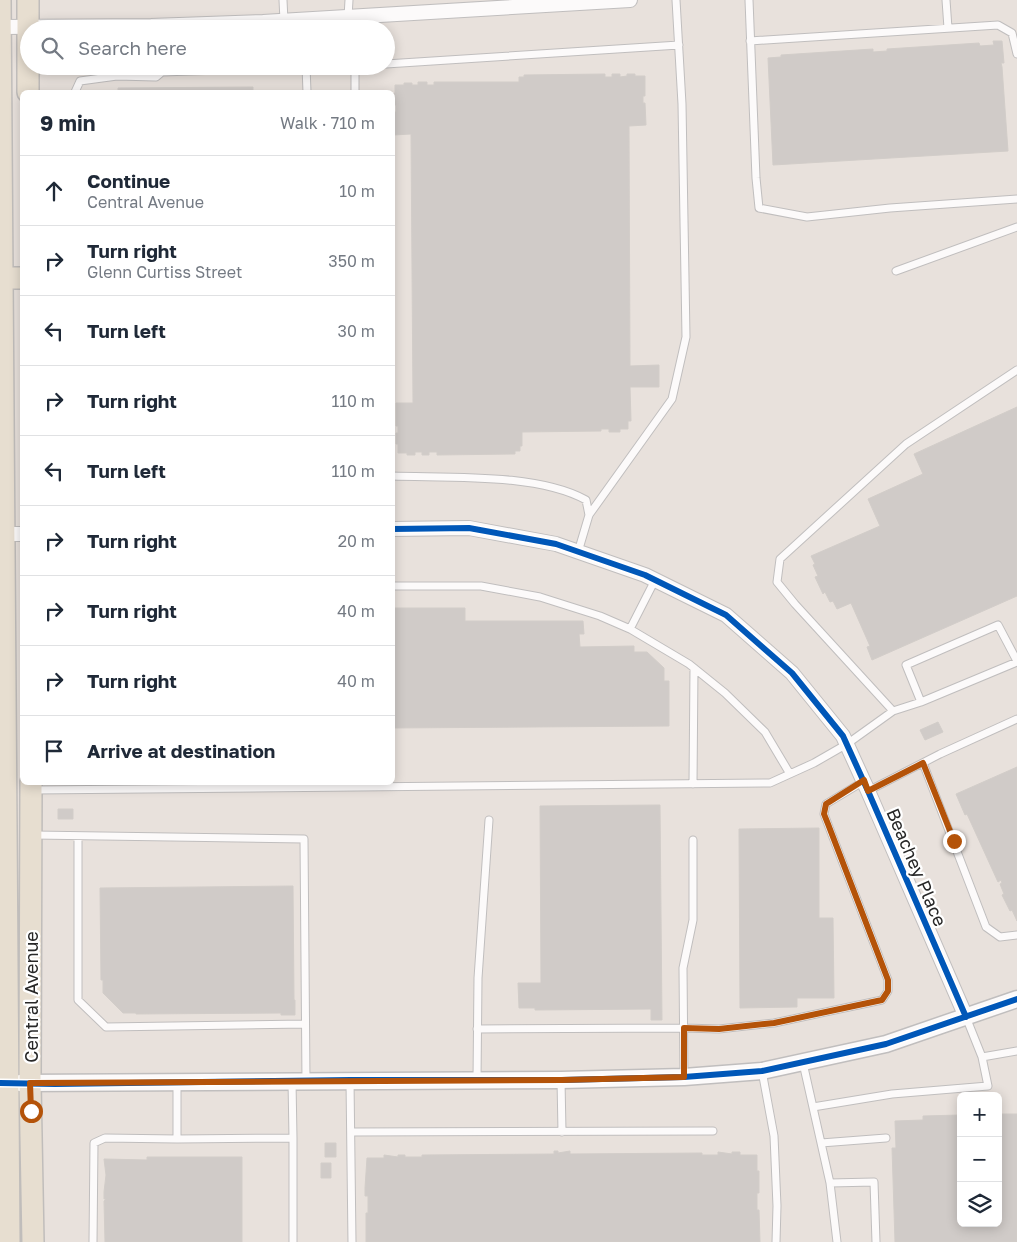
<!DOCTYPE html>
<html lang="en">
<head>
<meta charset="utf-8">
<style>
  :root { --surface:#fff; --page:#f2f2f3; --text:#1f2937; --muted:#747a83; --line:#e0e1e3 }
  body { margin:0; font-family:"Golos Text",sans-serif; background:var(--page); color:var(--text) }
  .controls { position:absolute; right:15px; bottom:15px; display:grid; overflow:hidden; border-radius:8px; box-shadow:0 2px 12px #0003 }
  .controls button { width:45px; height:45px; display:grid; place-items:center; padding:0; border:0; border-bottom:1px solid var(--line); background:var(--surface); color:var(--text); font:25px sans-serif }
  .stop { position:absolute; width:15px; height:15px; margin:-11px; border:4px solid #b45309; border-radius:50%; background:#fff }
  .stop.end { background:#b45309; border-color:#fff; box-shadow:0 1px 5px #0008 }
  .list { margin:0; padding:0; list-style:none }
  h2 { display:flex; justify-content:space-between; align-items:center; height:65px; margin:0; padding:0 20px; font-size:21px }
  h2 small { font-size:16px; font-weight:400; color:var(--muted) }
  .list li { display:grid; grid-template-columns:32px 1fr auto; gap:15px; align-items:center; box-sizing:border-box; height:70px; padding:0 20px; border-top:1px solid var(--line) }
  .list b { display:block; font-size:19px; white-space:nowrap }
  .list p { margin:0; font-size:16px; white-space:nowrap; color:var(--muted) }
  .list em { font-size:16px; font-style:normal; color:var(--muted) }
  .icon { flex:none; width:28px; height:28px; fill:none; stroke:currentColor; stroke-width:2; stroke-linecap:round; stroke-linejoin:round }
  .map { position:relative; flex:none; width:1017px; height:1242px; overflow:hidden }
  .search { position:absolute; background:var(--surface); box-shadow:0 2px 12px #0003; left:20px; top:20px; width:375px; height:55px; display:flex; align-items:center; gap:12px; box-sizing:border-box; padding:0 18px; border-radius:28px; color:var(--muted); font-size:19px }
  .panel { position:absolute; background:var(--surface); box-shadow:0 2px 12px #0003; left:20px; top:90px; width:375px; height:695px; border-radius:8px }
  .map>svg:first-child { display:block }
  .building { fill:#d0cbc8; stroke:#d2cdc9 }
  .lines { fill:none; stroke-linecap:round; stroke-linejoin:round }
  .service-casing { stroke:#c0bebe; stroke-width:9 }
  .minor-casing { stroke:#c0bebe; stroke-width:16 }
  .tertiary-casing { stroke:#c0bebe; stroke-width:19 }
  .primary-casing { stroke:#c0bdbb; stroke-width:24 }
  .service { stroke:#fcfafa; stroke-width:7 }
  .minor { stroke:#fcfafa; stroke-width:14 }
  .tertiary { stroke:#fcfafa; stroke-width:16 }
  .primary { stroke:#e7ded0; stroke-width:21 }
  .cycleway-casing { stroke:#fff; stroke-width:9 }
  .cycleway { stroke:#0057b8; stroke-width:6 }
  .route { stroke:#b45309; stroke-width:6 }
  .labels { text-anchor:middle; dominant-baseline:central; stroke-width:4.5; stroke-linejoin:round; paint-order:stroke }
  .street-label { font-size:18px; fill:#282828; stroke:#fff }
</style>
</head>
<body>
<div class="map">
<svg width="1017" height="1242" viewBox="0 0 1017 1242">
  <rect width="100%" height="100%" fill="#e8e1dc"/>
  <path class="building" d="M993,41H1002L1004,63H1001L1002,67L1008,151L773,165L768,58L781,57V55L873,49V52L887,51V49L979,43L980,46L994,45Z
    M605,74V77H612V74H620V77L627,76V74H635V76H645V96H643V103H645L646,125L629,126L630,366L659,365V387H630L631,421H628V429H620V432H609V429H601V431L522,432V446H520V451H515V454L437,455V452H429V455H422V452H415V455H407V453H398V444H396V433H398V426H396V403H413L411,134L393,135V112H396V105H393V94L395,93V85H404V83H412V85H418V82H427V85H434V82H519V77H524V75Z
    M253,87V92H94V91H118V88Z
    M1017,407V596L872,660L867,647L870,646L851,603L837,609L833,601L830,602L825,592L823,594L815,577L818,576L813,565L815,564L811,556L880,526L868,499L923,474L914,454Z
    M392,608H465V621H583L584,634H579L580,647L634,646V652H647L664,668V681H669V726L392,728Z
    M938,722L943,732L925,740L920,730Z
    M1017,767V921L1012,910L1010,911L1002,895L1004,894L1000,884L1002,883L1001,880L998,882L967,814L965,815L956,794Z
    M660,805L662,1020H651V1009L535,1010V1008H519L518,983H541L540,806Z
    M58,809H73V819H58Z
    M819,828V918H833L834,998H797V1007L740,1008L739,829Z
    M293,886L294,1000H295V1015H281V1013L136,1014V1013H123L103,993V980H101L100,888Z
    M998,1114H1017V1242H895L892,1148H896L895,1121L923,1120V1116L961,1115V1223H998Z
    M325,1143H336V1157H325Z
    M554,1151H558V1153L570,1151V1154L702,1153V1155H718V1152L732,1154V1152H740V1155H757V1171H759V1193H757V1210H759L760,1242H366V1213H368V1196H365V1188L367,1158H384V1155L398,1157V1155H405V1157H422V1155L554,1154Z
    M147,1157H242V1242H105L104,1201L106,1199H104V1192L106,1175L104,1159L147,1160Z
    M321,1163H331V1178H321Z"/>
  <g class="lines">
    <g class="service-casing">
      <path id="service" d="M283,0L284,21
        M349,0L348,17L350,29
        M749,0L756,178L759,208L807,217L890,208L1017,199
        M946,0L948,28
        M750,41L998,25L1012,33L1017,54
        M386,64L679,45
        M306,66L307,92
        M355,66V92
        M162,72L306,67
        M75,92L80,81L117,76L156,77L162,72V66
        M896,271L1017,227
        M392,476C449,478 537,473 586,500L589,515
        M578,552L589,515L672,399L686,337L682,104L676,0
        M392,586H481L540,597L600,616L630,629L655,580
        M630,629L689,664L725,693L765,732L790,774
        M921,702L906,665L998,625L1017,661
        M893,711L921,702L1017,662
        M923,763L986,927L1000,937L1017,935
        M693,784L694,668
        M33,790L770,783L814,763L847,744L893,711L795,604L777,582L780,559L906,444L1017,370
        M868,791L940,754L1017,719
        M34,835L304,839L306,1081
        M78,836V1000L106,1027L305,1024
        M966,1017L982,1057L1017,1051
        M477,1029L684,1028L719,1029L774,1023L882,1000L888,991V980L824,814L826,804L864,781
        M803,1063L830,1183L837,1242
        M762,1071L774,1136L777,1206L776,1242
        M684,1077L683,968L693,920V840
        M477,1080L478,978L489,820
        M561,1080L562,1132
        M350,1081L352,1242
        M177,1082V1139L293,1138L292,1081
        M813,1107L892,1094L988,1086L982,1057
        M351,1132L713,1131
        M293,1138V1242
        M821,1143L886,1138
        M830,1183L874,1182L876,1242
        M93,1242L94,1143L105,1138L177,1139"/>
    </g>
    <g class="minor-casing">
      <path id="minor" d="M0,27L151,26L263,22L630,0
        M392,529L469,528L556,544L645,575L726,615L792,673L843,736L868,791L966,1017
        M4,534H22"/>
    </g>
    <g class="tertiary-casing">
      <path id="tertiary" d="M20,1083L561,1080L684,1077L762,1071L886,1044L1017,999"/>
    </g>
    <g class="primary-casing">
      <path id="primary" d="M0,0L9,1242
        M28,0V92
        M2,278H22
        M31,782L30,1083L33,1242"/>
    </g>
    <use href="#service" class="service"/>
    <use href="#minor" class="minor"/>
    <use href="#tertiary" class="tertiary"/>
    <use href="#primary" class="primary"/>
    <g class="cycleway-casing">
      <path id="cycleway" d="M392,529L469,528L556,544L645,575L726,615L792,673L843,736L868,791L966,1017
        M0,1083L55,1084L350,1080H561L684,1077L762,1071L886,1044L1017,999"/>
    </g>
    <use href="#cycleway" class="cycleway"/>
  </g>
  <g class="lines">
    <path class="route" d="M31,1111L30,1083L562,1080L684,1077V1028L719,1029L774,1023L882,1000L888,991V980L828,824L824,814L826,804L864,780L868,791L923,763L954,841"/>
  </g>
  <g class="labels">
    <g class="street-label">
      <text transform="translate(917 867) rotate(67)">Beachey Place</text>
      <text transform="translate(31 997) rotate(-90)">Central Avenue</text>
    </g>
  </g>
</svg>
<div class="controls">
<button>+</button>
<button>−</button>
<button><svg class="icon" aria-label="layers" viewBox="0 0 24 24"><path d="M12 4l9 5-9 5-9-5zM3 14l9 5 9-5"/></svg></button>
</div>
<div class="stop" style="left:31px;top:1111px"></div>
<div class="stop end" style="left:954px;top:841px"></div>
<div class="search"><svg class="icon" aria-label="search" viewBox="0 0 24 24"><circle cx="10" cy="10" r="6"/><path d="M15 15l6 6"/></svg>Search here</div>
<section class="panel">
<h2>9 min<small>Walk · 710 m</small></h2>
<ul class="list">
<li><svg class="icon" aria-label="ahead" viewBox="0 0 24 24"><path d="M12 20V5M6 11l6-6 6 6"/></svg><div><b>Continue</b><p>Central Avenue</p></div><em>10 m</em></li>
<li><svg class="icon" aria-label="right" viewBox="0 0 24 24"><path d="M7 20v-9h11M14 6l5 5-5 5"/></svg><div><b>Turn right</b><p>Glenn Curtiss Street</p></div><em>350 m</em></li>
<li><svg class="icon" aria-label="left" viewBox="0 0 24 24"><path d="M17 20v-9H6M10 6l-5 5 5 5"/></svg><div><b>Turn left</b></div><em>30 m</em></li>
<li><svg class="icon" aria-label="right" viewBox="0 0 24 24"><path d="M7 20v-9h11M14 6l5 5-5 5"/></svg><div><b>Turn right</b></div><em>110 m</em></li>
<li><svg class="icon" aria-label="left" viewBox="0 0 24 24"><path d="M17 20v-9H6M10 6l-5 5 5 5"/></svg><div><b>Turn left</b></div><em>110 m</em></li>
<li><svg class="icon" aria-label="right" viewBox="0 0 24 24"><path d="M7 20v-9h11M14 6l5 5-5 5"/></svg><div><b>Turn right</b></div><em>20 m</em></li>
<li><svg class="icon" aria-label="right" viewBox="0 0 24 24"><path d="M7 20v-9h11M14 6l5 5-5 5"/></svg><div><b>Turn right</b></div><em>40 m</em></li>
<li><svg class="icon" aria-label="right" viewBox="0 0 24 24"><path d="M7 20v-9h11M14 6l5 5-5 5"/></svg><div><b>Turn right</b></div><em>40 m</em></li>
<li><svg class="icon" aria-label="arrive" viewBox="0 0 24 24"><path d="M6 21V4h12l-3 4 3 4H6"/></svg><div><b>Arrive at destination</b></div></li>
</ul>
</section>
</div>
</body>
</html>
